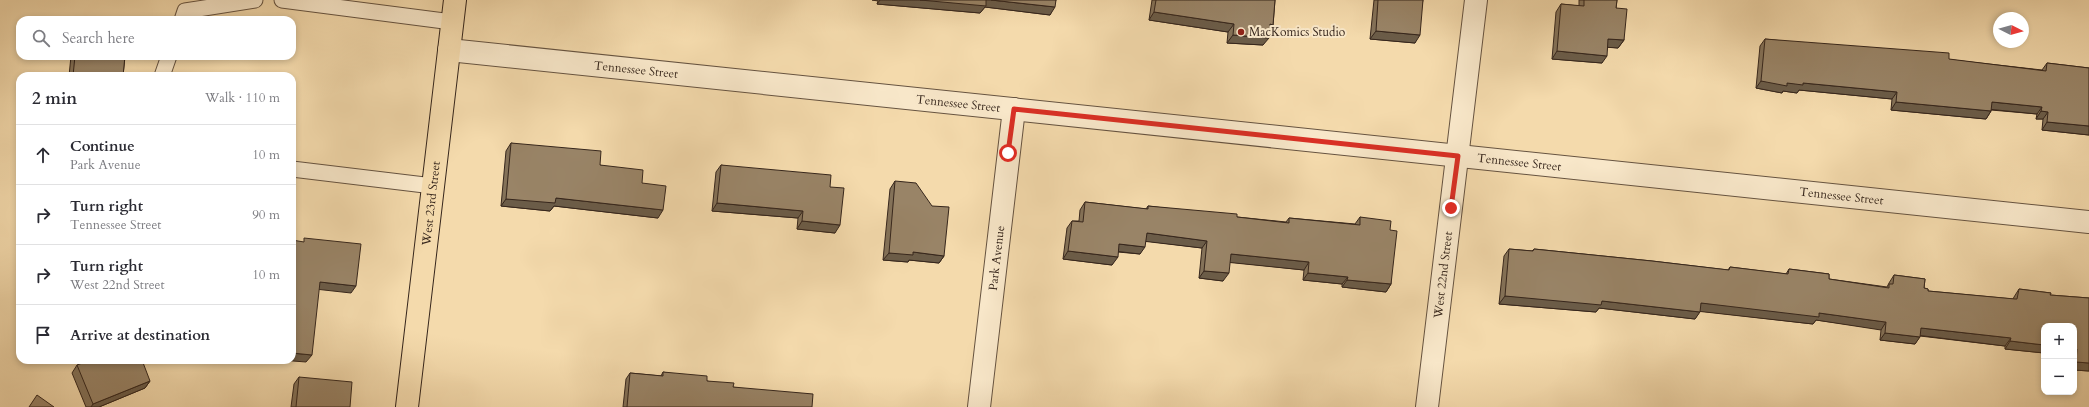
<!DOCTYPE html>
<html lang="en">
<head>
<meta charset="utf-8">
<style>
  :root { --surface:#fff; --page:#f2f2f3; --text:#2b2b33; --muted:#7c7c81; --line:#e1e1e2 }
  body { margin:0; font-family:Cardo,serif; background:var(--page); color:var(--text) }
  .controls { position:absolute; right:12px; bottom:12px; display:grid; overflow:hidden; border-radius:8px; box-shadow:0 2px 6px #0003 }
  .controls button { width:36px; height:36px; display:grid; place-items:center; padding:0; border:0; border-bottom:1px solid var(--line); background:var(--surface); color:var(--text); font:20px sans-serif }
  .compass { position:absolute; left:1993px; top:12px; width:36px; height:36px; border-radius:50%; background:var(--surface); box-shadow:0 2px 6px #0003; rotate:96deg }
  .stop { position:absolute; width:12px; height:12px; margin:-9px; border:3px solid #d93025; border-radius:50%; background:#fff }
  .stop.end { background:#d93025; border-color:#fff; box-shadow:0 1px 4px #0008 }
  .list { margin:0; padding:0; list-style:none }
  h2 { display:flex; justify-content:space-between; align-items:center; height:52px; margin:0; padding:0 16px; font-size:17px }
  h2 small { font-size:13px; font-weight:400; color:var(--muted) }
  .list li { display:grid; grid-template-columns:26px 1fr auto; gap:12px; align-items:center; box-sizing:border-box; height:60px; padding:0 16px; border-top:1px solid var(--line) }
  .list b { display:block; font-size:15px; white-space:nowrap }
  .list p { margin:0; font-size:13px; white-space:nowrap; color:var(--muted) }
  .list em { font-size:13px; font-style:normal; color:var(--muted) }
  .icon { flex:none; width:22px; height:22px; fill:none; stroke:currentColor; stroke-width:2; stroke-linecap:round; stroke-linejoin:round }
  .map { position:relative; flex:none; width:2089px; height:407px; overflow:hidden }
  .search { position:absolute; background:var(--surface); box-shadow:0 2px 6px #0003; left:16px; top:16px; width:280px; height:44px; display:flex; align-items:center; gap:10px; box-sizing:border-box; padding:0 14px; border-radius:12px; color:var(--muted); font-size:15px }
  .panel { position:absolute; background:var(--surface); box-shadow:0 2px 6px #0003; left:16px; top:72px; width:280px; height:292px; border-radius:12px }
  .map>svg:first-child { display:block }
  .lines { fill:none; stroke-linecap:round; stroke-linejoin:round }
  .service-casing { stroke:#665340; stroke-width:17 }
  .minor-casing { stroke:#665340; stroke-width:24 }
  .tertiary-casing { stroke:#665340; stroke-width:24 }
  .primary-casing { stroke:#36261c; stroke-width:24 }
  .service { stroke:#f8e7c9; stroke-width:15 }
  .minor { stroke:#f8e7c9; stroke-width:22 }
  .tertiary { stroke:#f8e7c9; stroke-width:22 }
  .primary { stroke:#f4daac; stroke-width:22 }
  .wall { fill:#847259; stroke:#36261c }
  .shaded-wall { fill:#6b5c48; stroke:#36261c }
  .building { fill:#998467; stroke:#36261c }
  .route { stroke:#d93025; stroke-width:5 }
  .poi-dot { fill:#8f2418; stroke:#f8e7c9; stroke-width:1.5 }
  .labels { text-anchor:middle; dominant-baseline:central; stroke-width:4; stroke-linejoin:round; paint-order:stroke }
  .poi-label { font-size:12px; fill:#36261c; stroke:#f8e7c9; text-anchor:start }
  .street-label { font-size:12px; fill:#36261c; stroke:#f8e7c9 }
</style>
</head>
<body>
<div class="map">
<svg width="2089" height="407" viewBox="0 0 2089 407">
  <rect width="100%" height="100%" fill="#f4daac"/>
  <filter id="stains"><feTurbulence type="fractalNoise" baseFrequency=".005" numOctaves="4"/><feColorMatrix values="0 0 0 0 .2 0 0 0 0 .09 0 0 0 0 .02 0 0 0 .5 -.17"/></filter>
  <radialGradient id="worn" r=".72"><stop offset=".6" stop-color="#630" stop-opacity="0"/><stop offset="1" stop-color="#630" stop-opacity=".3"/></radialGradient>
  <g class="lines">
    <g class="service-casing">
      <path id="service" d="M282,0L452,22
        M182,20L185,11L255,0
        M162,76L169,56
        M292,169L433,186"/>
    </g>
    <g class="minor-casing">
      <g id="minor">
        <path id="s1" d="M979,407L1014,109"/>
        <path id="s2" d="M1427,407L1476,0"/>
      </g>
    </g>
    <g class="tertiary-casing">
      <g id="tertiary">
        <path id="s3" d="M449,50L2089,222"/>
      </g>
    </g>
    <g class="primary-casing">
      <g id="primary">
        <path id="s4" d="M407,407L455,0"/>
      </g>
    </g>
    <use href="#service" class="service"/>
    <use href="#minor" class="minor"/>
    <use href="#tertiary" class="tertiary"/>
    <use href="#primary" class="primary"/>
  </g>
  <path class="wall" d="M872,0H1056L1050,15L985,7L980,13L877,4L878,1Z
    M1152,0H1275L1273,25L1270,30L1263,45L1227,43L1228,32L1149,20Z
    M1374,0H1423L1415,43L1370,39Z
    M1579,0H1617L1616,8L1624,40L1618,48L1608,47L1602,63L1552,59L1556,12L1561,4L1579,6Z
    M1765,39L2042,70L2047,63L2089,68V135L2042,130L2043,119H2036L2037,114L1991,110V111L1986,119L1891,110L1892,99L1799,90L1797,93L1783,91L1782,93L1756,88L1760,46Z
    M71,56H125L123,76H69Z
    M511,143L600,165L642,183L658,218L554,206L550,211L501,206L506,151Z
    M721,165L830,187L835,233L797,229L798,218L712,211L716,172Z
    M895,181L944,256L939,263L909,260L908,262L883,260L890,189Z
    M1085,202L1146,209L1148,206L1237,217L1286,222L1289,218L1355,224L1360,217L1390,230L1391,284L1386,292L1342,287V284L1303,280L1304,270L1230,262L1223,281L1199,278L1202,248L1146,241L1140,254L1118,252L1112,265L1063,259L1067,228L1072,221H1079L1080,210Z
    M1509,249L1532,251L1534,249L1652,261L1728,270L1730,267L1786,274L1789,269L1829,274V279L1887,287L1889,283L1894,275L1925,279L1924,288L1928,289V291L2013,299L2014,297L2019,289L2051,293L2050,295L2089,298V371L2074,370V326H2044V353L2005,349V346L1920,336L1915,344L1880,340L1881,330L1880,329L1816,320L1813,324L1700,311L1695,319L1599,308L1596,312L1499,304L1504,256Z
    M77,365L150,381L145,388L99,407H86L72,373Z
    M663,372L707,381L733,387L812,407H623L626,379L630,373L661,376Z
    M299,377L350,407H291L294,384Z"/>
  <path class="shaded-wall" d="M880,0H991L1055,7L1050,15L985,7L980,13L877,4Z
    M1154,12L1234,24L1228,32L1149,20Z
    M1270,24L1273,25L1268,32Z
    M1376,31L1420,35L1415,43L1370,39Z
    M1233,35L1269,38L1263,45L1227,43Z
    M1608,39L1624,40L1618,48L1603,47Z
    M1557,51L1607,56L1602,63L1552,59Z
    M1761,81L1787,83H1803L1897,92L1892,99L1799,90L1797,93L1783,91L1782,93L1756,88Z
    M1896,102L1991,111L1986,119L1891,110Z
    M1992,102L2042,107L2037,114L1987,109Z
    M2041,111L2048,112L2043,119H2036Z
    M2047,122L2089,126V135L2042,130Z
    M556,198L663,210L658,218L554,206L550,211L501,206L506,199Z
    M717,203L803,211L798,218L712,211Z
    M802,221L840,225L835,233L797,229Z
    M1147,233L1207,241L1202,248L1142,241Z
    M1119,244L1145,247L1140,254L1114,251Z
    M1068,251L1118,257L1112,265L1063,259Z
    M913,252L944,256L939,263L909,260L908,262L883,260L889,253Z
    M1231,254L1309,262L1304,270L1225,262Z
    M1204,271L1229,273L1223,281L1199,278Z
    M1308,273L1348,277L1342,284L1303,280Z
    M1347,280L1391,284L1386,292L1342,287Z
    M320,282L356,286L351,293L315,289Z
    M1505,296L1602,301L1700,312L1695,319L1599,308L1596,312L1499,304Z
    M1701,303L1819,313L1886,322L1881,330L1816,320L1813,324L1696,311Z
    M1921,328L2011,338L2005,346L1916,335Z
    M1885,333L1920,337L1915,344L1880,340Z
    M2010,341L2044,345V353L2005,349Z
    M292,353L312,355L306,362L280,360H292Z
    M2076,362L2089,363V371L2074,370V364Z
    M150,381L145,388L99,407H91L93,404Z"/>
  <path class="building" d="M920,0H986V6Z
    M991,0H1056L1055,7Z
    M1156,0H1275L1273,25L1270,24L1269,38L1233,35L1234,24L1154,12Z
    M1378,0H1423L1420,35L1376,31Z
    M1584,0H1617L1616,8L1627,9L1624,40L1608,39L1607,56L1557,51L1561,4L1584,6Z
    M1765,39L1949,53V59L2046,71L2047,63L2089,68V126L2047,122L2048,112L2041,111L2042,107L1992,102L1991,111L1896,102L1897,92L1803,83V85L1787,83V86L1761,81Z
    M75,56H125L123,76H73Z
    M511,143L601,151L600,165L643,170L642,183L666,186L663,210L556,198L555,203L506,199Z
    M721,165L831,175L830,187L844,188L840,225L802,221L803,211L717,203Z
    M895,181L916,183L932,206L949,207L944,256L913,252V255L889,253Z
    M1085,202L1148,209V206L1237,214V217L1289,223V218L1360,225V217L1391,221L1390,230L1397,231L1391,284L1347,280L1348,277L1308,273L1309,262L1231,254L1229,273L1204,271L1207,241L1147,233L1145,247L1119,244L1118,257L1068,251L1072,221L1083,222Z
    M304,238L361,244L356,286L320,282L312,355L292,353V240L304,242Z
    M1509,249L1533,251L1534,249L1652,261L1729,270L1730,267L1788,274L1789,269L1829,274V279L1889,288V284H1893L1894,275L1925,279L1924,288L1928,289V291L2015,299H2017L2019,289L2051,293L2050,295L2089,298V363L2076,362L2077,349H2074V326H2044V345L2010,341L2011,338L1921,328L1920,337L1885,333L1886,322H1885L1819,313V317L1701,303L1700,312L1602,301L1601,305L1505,296Z
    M90,360H142L150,381L93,404L77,365Z
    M663,372L707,376V381L734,383L733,387L813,394L812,407H627L630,373L663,376Z
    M299,377L352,382L350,407H296Z
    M37,395L54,407H29Z"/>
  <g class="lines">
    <path class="route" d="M1008,153L1014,109L1458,156L1451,208"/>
  </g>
  <circle class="poi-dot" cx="1241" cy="32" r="4"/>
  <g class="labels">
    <g class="poi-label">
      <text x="1249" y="32">MacKomics Studio</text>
    </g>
    <g class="street-label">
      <text stroke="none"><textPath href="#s3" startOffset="188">Tennessee Street</textPath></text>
      <text stroke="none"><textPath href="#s3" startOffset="512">Tennessee Street</textPath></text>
      <text stroke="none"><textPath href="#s3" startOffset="1076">Tennessee Street</textPath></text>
      <text stroke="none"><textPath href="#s3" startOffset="1400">Tennessee Street</textPath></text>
      <text stroke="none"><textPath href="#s4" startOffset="205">West 23rd Street</textPath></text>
      <text stroke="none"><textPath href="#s1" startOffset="150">Park Avenue</textPath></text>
      <text stroke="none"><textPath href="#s2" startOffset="133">West 22nd Street</textPath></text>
    </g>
  </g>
  <rect width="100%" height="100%" filter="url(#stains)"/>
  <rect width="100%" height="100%" fill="url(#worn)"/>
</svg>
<div class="controls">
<button>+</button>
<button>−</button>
</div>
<svg class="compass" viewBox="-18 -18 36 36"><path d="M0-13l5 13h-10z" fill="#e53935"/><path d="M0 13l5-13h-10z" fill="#7c7c81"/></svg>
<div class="stop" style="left:1008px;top:153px"></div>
<div class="stop end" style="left:1451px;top:208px"></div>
<div class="search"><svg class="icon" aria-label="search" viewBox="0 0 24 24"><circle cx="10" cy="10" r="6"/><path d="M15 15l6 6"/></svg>Search here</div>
<section class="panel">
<h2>2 min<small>Walk · 110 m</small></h2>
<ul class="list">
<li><svg class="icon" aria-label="ahead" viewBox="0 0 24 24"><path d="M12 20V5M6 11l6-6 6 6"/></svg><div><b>Continue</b><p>Park Avenue</p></div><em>10 m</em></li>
<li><svg class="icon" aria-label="right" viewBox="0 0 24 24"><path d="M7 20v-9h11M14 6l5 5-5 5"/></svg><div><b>Turn right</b><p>Tennessee Street</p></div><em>90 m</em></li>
<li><svg class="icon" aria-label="right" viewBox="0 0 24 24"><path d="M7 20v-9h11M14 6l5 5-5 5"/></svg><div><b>Turn right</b><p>West 22nd Street</p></div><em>10 m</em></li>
<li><svg class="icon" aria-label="arrive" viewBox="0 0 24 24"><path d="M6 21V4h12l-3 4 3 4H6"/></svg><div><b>Arrive at destination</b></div></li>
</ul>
</section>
</div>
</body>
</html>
